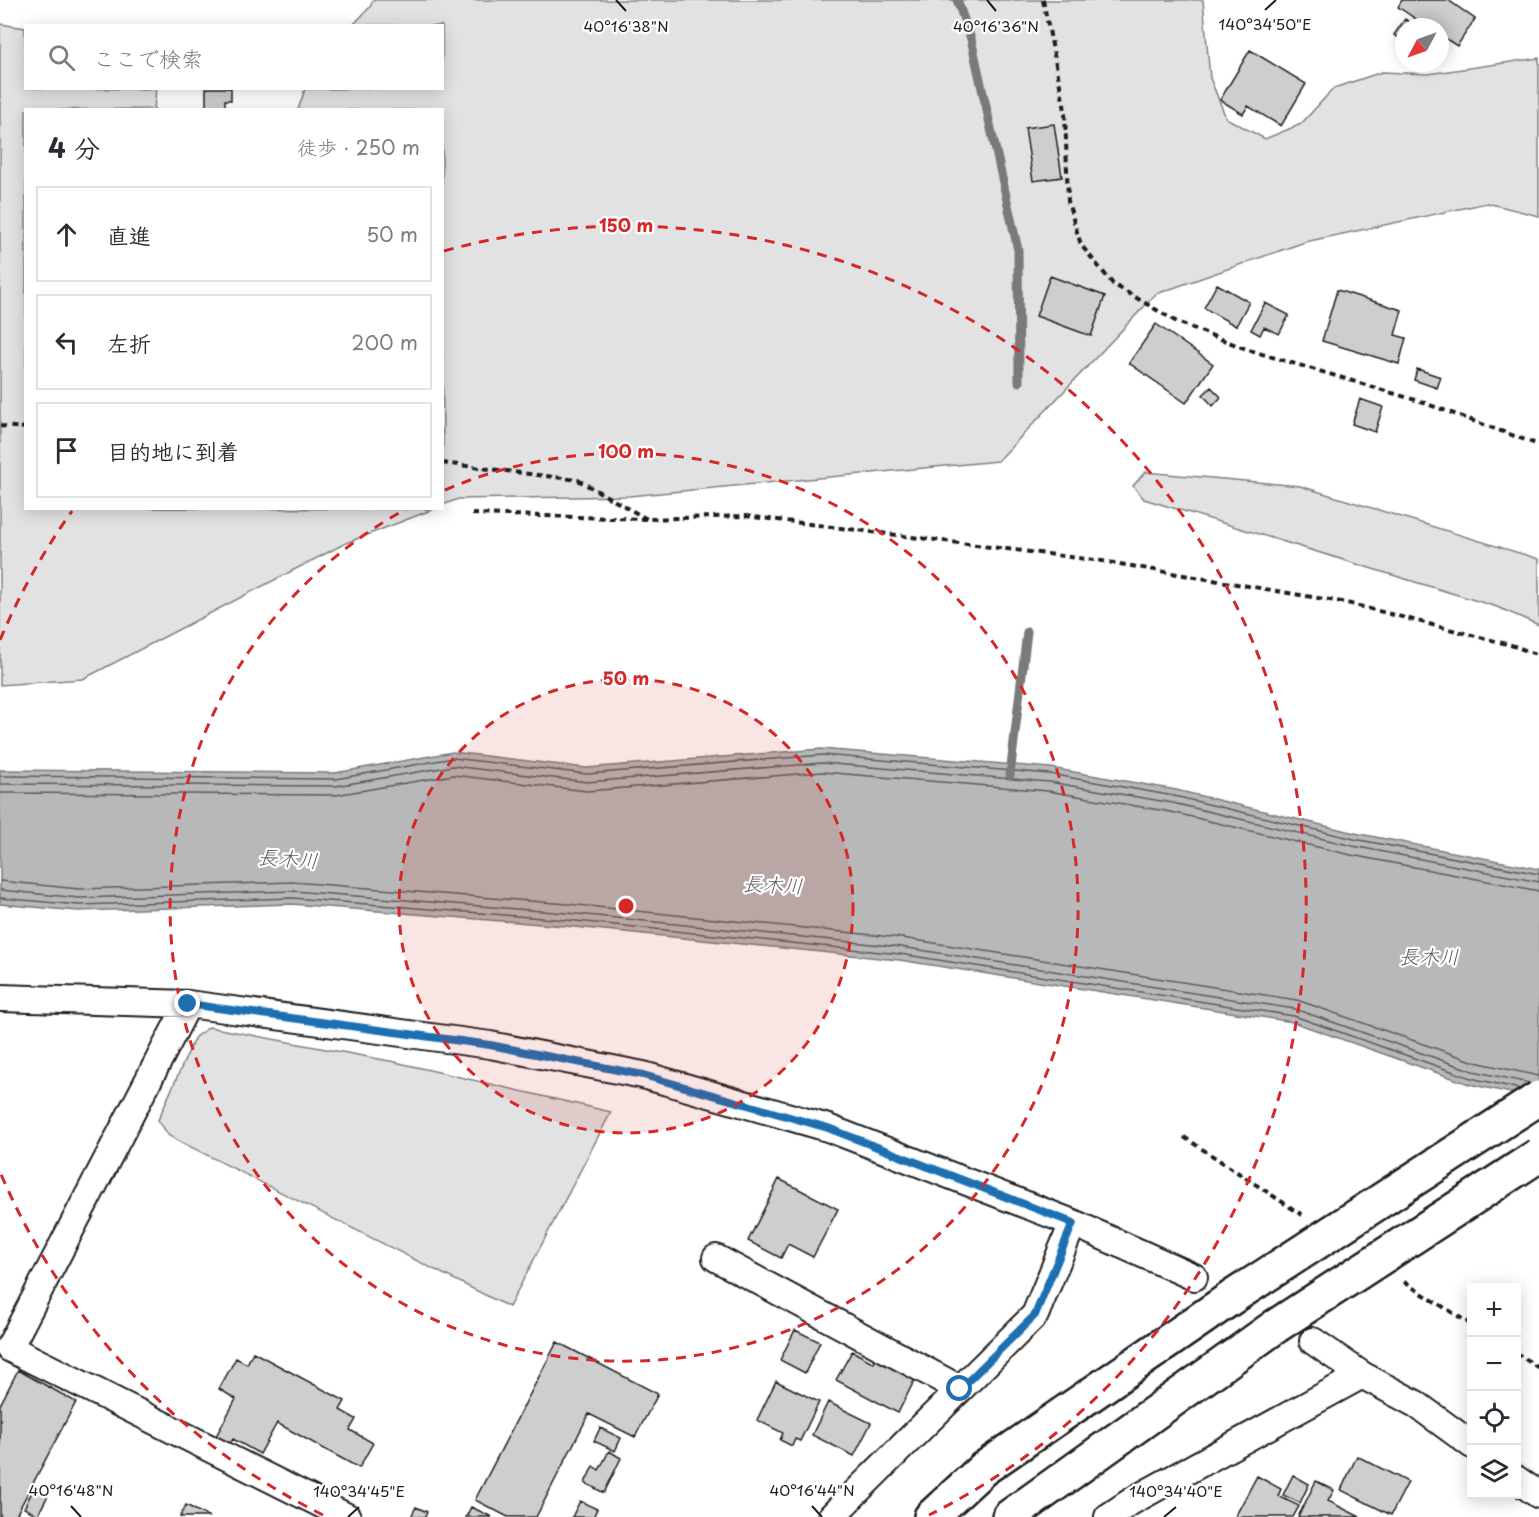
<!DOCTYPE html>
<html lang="ja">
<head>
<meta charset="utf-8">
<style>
  :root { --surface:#fff; --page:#f2f2f3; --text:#2b2b33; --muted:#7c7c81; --line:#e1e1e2 }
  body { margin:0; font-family:"Playpen Sans","Klee One",sans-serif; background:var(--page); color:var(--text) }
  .controls { position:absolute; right:18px; bottom:18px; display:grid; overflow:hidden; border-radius:0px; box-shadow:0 3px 15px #0003 }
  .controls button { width:54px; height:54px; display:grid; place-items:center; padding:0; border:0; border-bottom:2px solid var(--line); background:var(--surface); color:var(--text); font:30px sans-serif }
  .compass { position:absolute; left:1395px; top:18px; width:54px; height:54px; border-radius:50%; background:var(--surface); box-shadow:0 3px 15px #0003; rotate:229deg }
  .stop { position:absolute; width:18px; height:18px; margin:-14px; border:4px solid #1f6fb2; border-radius:50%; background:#fff }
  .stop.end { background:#1f6fb2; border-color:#fff; box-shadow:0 2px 6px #0008 }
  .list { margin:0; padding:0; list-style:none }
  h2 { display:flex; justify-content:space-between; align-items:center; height:78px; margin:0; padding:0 24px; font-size:26px }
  h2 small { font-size:20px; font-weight:400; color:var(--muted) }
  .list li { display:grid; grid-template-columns:39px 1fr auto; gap:18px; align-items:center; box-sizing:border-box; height:96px; margin:0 12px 12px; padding:0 12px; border:2px solid var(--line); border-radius:0px }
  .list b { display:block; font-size:22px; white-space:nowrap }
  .list em { font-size:20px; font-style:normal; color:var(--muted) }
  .icon { flex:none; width:33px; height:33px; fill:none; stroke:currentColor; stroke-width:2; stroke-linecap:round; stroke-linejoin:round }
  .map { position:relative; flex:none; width:1539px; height:1517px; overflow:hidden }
  .search { position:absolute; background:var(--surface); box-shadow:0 3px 15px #0003; left:24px; top:24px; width:420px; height:66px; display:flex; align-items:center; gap:15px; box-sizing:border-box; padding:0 21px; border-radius:0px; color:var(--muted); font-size:22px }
  .panel { position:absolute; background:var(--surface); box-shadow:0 3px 15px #0003; left:24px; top:108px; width:420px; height:402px; border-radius:0px }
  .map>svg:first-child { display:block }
  .green { fill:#e2e2e2; stroke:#7f7f7f; stroke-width:1.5 }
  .water { fill:#b8b8b8; stroke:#7a7a7a; stroke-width:1.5 }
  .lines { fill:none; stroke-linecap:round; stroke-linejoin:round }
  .shore { stroke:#5a5a5a; stroke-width:1.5 }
  .stream { stroke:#7a7a7a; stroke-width:9 }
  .building { fill:#cecece; stroke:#1c1c1c; stroke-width:1.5 }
  .street-casing { stroke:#1c1c1c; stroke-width:30 }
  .secondary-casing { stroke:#1c1c1c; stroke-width:38 }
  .path { stroke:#1c1c1c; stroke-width:4; stroke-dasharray:6 4.5; stroke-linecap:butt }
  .street { stroke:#fff; stroke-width:26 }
  .secondary { stroke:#fff; stroke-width:33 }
  .secondary-bridge-casing { stroke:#1c1c1c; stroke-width:38; stroke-linecap:butt }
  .secondary-bridge { stroke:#fff; stroke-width:33 }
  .route { stroke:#1f6fb2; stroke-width:8 }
  .ticks { fill:none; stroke:#1c1c1c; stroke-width:2 }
  .ring { fill:none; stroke:#d62828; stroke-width:3; stroke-dasharray:10 8 }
  .labels { text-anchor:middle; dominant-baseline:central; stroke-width:4.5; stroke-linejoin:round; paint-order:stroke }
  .water-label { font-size:20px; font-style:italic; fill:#5a5a5a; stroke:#fff }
  .ticks-label { font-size:15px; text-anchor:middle; fill:#1c1c1c; stroke:#fff; stroke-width:4.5; stroke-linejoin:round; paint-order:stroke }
  .centre { fill:#d62828; stroke:#fff; stroke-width:3 }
  .ring-label { font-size:18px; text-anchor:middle; font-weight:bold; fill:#d62828; stroke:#fff; stroke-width:4.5; stroke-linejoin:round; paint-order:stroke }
</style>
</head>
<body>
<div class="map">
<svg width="1539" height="1517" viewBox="0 0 1539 1517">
  <rect width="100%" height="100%" fill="#fff"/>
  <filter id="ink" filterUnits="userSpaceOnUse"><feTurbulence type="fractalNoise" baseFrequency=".0167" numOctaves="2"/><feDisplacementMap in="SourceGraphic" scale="12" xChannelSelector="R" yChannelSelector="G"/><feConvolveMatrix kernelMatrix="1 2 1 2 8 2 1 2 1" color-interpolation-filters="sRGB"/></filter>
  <g filter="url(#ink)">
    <path class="green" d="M373,0H1203L1210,78L1226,118L1265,139L1301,124L1334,88L1382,72L1428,74L1539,58V216L1487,203L1305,242L1156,294L998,461L629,496L458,499L443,505L442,110H298L305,89L442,88V26L353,25L370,7Z
      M0,24L25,28L26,88L156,89L154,109L26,110V508L434,509L346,543L83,679L0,685Z
      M1145,472L1300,486L1539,559V625L1497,607L1144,499L1133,486Z
      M209,1027L395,1062L611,1112L509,1307L169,1136L158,1120L195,1037Z"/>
    <path class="water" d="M821,749L1051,768L1176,790L1355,833L1539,869V1099L1469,1084L1293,1022L899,960L565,926L291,904L78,911L0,904V770L335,773L453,752L586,768Z"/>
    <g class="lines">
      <path class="shore" d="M0,776L336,779L453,758L587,774L822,755L1050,774L1174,796L1354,839L1539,874
        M0,784L336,786L453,766L587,782L822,763L1049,782L1173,803L1353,846L1539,882
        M0,793L336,795L453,775L587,791L822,772L1048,791L1171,812L1351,855L1539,891
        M0,881L79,889L293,882L568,904L902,938L1297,1000L1475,1062L1539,1076
        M0,890L79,898L293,891L567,913L901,947L1295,1009L1473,1071L1529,1083
        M0,898L79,905L292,898L566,920L900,954L1294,1016L1471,1078L1520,1089"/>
      <path class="stream" d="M957,0L971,39L1018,250L1019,382
        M1010,775L1027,632"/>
    </g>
    <path class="building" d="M1402,0H1448L1475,19L1457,46L1440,35V27H1428L1398,7Z
      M1405,19L1416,27H1404V41L1394,35Z
      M1250,50L1306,84L1281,126L1248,106L1243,114L1220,100Z
      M206,88H231V100H225V110L206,109Z
      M1054,124L1062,177L1033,181L1025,128Z
      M1050,276L1105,296L1091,336L1036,316Z
      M1217,284L1249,302L1236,326L1204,308Z
      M1337,290L1402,310L1395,335L1406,338L1399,364L1322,341Z
      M1265,303L1289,315L1279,334L1264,327L1260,335L1251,330Z
      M1156,324L1213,364L1186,403L1129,363Z
      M1417,369L1441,377L1437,388L1414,380Z
      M1211,387L1221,397L1213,406L1203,395Z
      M1360,399L1383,407L1375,432L1352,424Z
      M779,1179L838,1209L813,1257L788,1244L781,1258L748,1241Z
      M795,1330L820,1342L805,1373L780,1360Z
      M557,1342L658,1394L635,1437L589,1414L536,1517H508L475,1500Z
      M852,1351L874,1363L877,1356L916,1377L898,1413L836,1380Z
      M253,1352L345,1401L340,1410L356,1419L350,1430L373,1443L359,1468L277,1423L260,1454L233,1439L229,1446L215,1438L236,1399L219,1389L236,1358L247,1364Z
      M18,1370L76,1402L15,1517H0V1405Z
      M776,1381L819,1402L800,1441L795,1439L792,1446L780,1440L783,1433L757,1420Z
      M828,1402L871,1423L854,1456L812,1435Z
      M600,1428L621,1438L615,1451L594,1441Z
      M609,1451L621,1458L604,1493L585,1483L593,1466L599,1470Z
      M1357,1456L1408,1482L1391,1515L1341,1490Z
      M1293,1475L1309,1484L1300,1503L1283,1495Z
      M1257,1476L1281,1489L1278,1496L1299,1506L1293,1517H1235Z
      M1316,1481L1334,1490L1328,1501L1360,1517H1298Z
      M34,1488L48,1495L38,1515L24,1508Z
      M580,1501L597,1509L593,1517H572Z
      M186,1505L209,1517H180Z
      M416,1507L427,1512L425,1517H411Z
      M471,1507L492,1517H466Z"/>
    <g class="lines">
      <g class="street-casing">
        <path id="street" d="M0,998L188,1004L490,1045L643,1075L828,1128L1073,1223L1035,1315L831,1517
          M188,1004L9,1348L347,1517
          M1073,1223L1194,1277
          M716,1258L960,1389
          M1313,1341L1362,1375L1416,1404L1472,1445
          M1516,1479L1539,1495
          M1108,1517L1132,1501L1362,1375"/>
      </g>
      <g class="secondary-casing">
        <path id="secondary" d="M931,1517L983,1469L1234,1296
          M1009,1517L1276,1326"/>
      </g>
      <path class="path" d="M1043,0L1065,110L1068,202L1081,245L1113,284L1177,322L1249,350L1419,401L1539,445
        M0,426L26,428
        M442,463L578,480L647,519
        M472,514L648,519L746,516L1102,561L1347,603L1511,645L1539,655
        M1184,1137L1302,1215
        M1404,1282L1472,1325
        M1516,1353L1539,1368"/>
      <use href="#street" class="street"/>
      <use href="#secondary" class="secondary"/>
      <g class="secondary-bridge-casing">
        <path id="secondary-bridge" d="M1234,1296L1539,1098
          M1276,1326L1539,1155"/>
      </g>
      <use href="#secondary-bridge" class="secondary-bridge"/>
    </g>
  </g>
  <g class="lines" filter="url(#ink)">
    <path class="route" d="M188,1004L490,1045L643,1075L828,1128L1073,1223L1035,1315L960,1389"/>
  </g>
  <path class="ticks" d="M616,0L626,11M987,0L996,11M1265,10L1276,0M71,1506L81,1517M812,1506L822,1517M348,1517L359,1507M1164,1517L1176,1507"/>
  <circle cx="626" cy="906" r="227" fill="#d62828" fill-opacity=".12"/>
  <g class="ring">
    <circle cx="626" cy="906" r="227"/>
    <path d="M445 490A454 454 0 1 1 406 509"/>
    <path d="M323 1515A680 680 0 0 1 0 1172M0 640A680 680 0 0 1 72 511M444 251A680 680 0 0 1 929 1515"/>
  </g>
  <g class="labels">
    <g class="water-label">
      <text transform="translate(288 858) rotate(4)">長木川</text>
      <text transform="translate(773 884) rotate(3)">長木川</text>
      <text x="1429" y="956">長木川</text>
    </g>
  </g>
  <g class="ticks-label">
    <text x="1265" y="30">140°34'50"E</text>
    <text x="626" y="32">40°16'38"N</text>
    <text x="996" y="32">40°16'36"N</text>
    <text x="71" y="1496">40°16'48"N</text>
    <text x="812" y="1496">40°16'44"N</text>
    <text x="359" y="1497">140°34'45"E</text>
    <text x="1176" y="1497">140°34'40"E</text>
  </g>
  <circle cx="626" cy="906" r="9" class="centre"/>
  <g class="ring-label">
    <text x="626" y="232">150 m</text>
    <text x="626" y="458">100 m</text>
    <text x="626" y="685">50 m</text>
  </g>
</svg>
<div class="controls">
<button>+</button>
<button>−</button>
<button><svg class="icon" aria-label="locate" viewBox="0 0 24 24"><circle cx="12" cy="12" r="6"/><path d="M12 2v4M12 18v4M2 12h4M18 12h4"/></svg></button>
<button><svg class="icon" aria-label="layers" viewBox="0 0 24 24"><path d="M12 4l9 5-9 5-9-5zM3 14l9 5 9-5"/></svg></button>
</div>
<svg class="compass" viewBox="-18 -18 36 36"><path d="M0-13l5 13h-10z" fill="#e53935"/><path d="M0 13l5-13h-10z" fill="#7c7c81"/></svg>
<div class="stop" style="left:960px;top:1389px"></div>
<div class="stop end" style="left:188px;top:1004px"></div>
<div class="search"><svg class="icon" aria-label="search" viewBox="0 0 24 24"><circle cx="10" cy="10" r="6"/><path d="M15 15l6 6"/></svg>ここで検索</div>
<section class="panel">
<h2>4 分<small>徒歩 · 250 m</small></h2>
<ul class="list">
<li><svg class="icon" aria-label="ahead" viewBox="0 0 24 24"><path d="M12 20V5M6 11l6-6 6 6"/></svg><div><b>直進</b></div><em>50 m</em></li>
<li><svg class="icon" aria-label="left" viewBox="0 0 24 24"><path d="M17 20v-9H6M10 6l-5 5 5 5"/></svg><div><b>左折</b></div><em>200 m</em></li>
<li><svg class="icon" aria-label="arrive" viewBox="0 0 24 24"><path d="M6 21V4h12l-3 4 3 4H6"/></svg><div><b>目的地に到着</b></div></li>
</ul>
</section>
</div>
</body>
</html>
